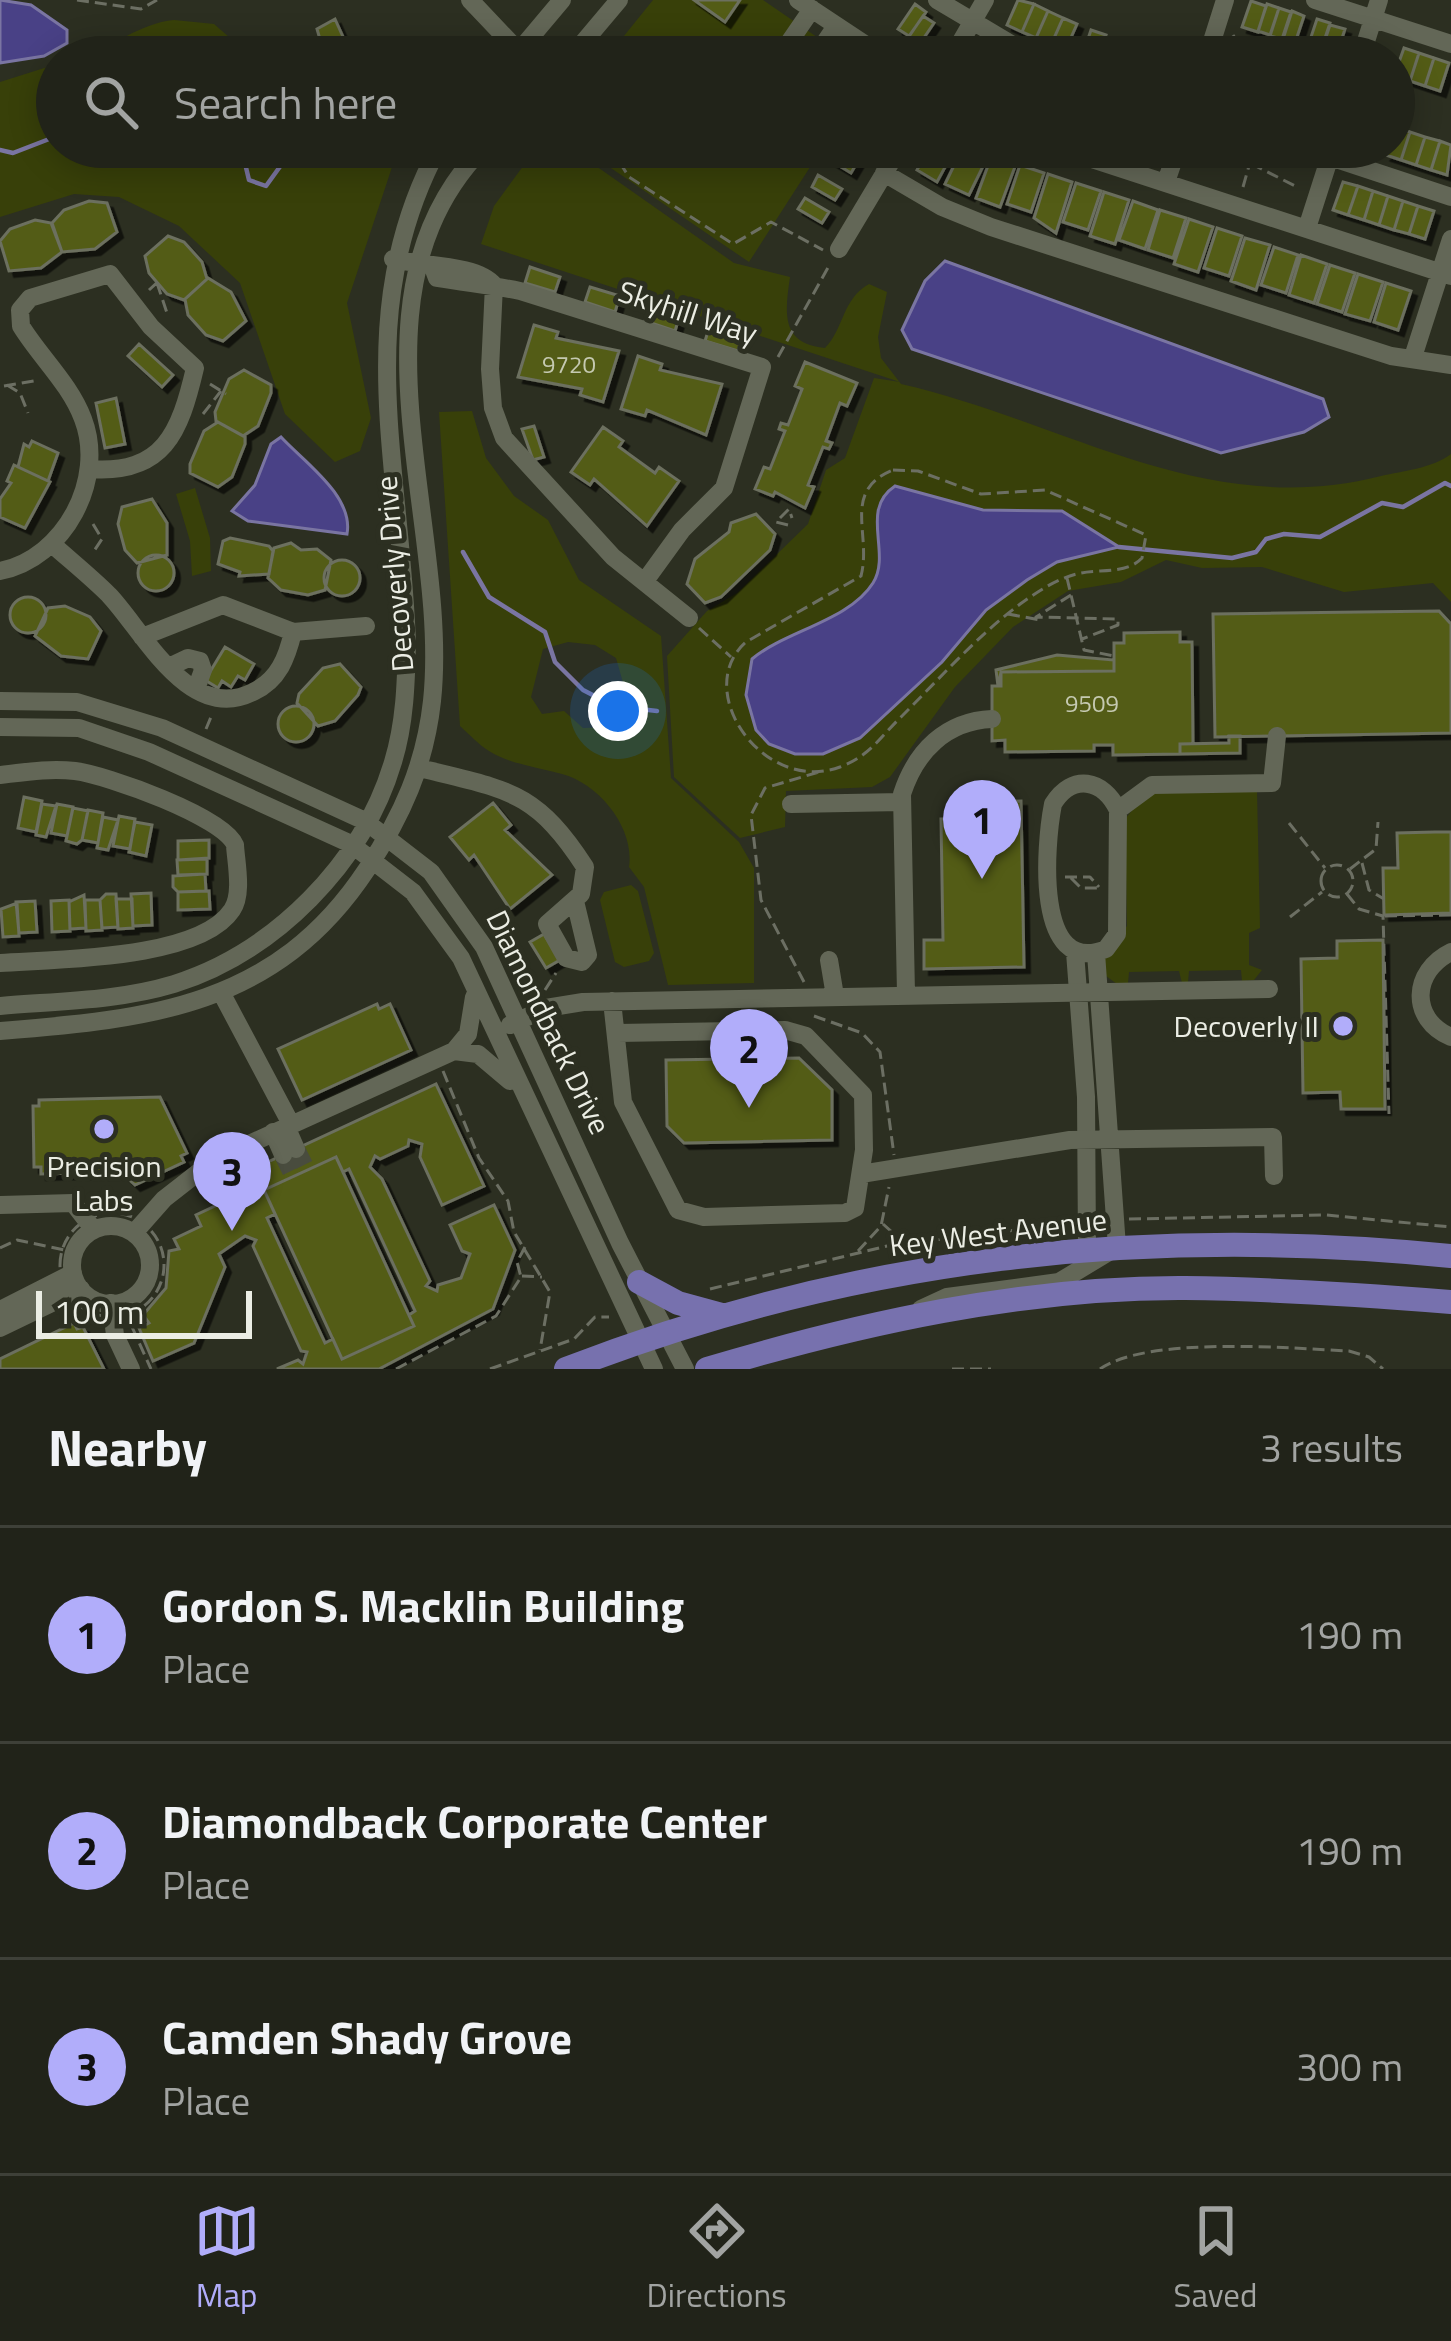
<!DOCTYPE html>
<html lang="en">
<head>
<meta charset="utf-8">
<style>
  :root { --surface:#212319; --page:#292b22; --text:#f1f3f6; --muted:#a2a4a2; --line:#3e4038; --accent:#b1adfa }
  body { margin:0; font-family:"Titillium Web",sans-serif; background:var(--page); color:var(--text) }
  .scale { position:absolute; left:36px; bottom:30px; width:216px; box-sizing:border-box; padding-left:12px; border:6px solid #ebede4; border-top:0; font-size:33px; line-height:42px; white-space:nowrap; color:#ebede4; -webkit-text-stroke:9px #2c2f21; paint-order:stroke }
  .you { position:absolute; left:618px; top:711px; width:42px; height:42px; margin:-30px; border:9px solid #fff; border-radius:50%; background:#1a73e8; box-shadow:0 0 0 18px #1a73e833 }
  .badge { display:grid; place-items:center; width:78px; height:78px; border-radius:50%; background:var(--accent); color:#111; font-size:39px; font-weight:700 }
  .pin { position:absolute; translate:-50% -99px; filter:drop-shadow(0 3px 6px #0008) }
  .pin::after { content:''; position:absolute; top:63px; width:42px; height:36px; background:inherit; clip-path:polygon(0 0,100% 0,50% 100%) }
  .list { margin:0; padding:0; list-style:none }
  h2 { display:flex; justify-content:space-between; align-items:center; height:156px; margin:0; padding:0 48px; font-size:51px }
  h2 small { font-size:39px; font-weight:400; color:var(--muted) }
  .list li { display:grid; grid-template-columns:78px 1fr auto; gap:36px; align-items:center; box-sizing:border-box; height:216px; padding:0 48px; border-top:3px solid var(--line) }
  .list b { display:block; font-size:45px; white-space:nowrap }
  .list p { margin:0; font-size:39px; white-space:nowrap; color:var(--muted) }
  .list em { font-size:39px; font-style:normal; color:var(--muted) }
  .icon { flex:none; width:66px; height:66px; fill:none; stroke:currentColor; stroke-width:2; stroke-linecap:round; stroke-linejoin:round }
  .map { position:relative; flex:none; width:1451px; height:1369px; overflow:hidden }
  .search { position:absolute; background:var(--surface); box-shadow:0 6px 30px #0003; left:36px; right:36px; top:36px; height:132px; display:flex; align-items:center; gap:30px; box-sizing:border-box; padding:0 42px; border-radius:66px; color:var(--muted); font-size:45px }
  .sheet { height:804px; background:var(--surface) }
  nav { display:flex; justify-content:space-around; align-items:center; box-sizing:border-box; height:168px; border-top:3px solid var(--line); background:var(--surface); font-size:33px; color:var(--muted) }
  nav a { display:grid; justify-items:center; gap:6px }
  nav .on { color:var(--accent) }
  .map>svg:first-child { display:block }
  .green { fill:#384009; fill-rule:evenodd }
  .water { fill:#494186; stroke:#7a75a2; stroke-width:3 }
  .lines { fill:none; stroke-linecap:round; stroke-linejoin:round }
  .stream { stroke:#7a75a2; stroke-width:4.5 }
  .building { fill:#525c19; stroke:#6c6f5f; stroke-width:3; fill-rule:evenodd; filter:url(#shadow) }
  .minor-tunnel { stroke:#494c3e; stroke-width:18; stroke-dasharray:18 9; stroke-linecap:butt }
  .path { stroke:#6c6f63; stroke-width:3; stroke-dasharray:12 6; stroke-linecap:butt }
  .minor { stroke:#636757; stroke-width:18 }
  .major { stroke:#7771ae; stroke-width:24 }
  .poi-dot { fill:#b1adfa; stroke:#2c2f21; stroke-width:4.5 }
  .labels { text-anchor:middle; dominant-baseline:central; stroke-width:10; stroke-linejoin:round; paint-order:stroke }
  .number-label { font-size:24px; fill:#c5c9b1 }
  .street-label { font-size:30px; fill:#ebede4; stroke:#2c2f21 }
  .poi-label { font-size:30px; fill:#ebede4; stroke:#2c2f21; text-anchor:end }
</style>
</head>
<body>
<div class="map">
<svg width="1451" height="1369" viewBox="0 0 1451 1369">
  <defs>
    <filter id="shadow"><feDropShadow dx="5.5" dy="5.5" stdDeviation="0" flood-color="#0009"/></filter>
  </defs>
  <rect width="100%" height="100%" fill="#2c2f21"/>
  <path class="green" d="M653,0H763L846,57H607Z
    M174,20L214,24L252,57H81C113,47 140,23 174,20Z
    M57,64V147L398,149L347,303L371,418L360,451L335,462L285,414L240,283L179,226L119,197L74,194L0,217V82Z
    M537,147H569L734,263L790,277C785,312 780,344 825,348C844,329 842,299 869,284L887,292L878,337L881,358L901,384C1067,422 1205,521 1381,476C1403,471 1433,468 1451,454V602L1433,583L1344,592L1262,567L1202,568L1166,560L1121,582L1068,591L1013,627L955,687L890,777L872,787L786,791L785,827L740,838L674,777L667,656L707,611L737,593L808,524L826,470L845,458L874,378L900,382L481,244L494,206Z
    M580,147H823L749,262Z
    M472,411L486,458L514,496L548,520L579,580L661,636L671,778L739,842L754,868V983L668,985L644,887L629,867C635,829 600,784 562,774C538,767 512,765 489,751C479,745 469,734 460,726L439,412ZM568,642L595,645L616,658L630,707L611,727L583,728L564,711L542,714L531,697L543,649Z
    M195,488L210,538L211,571L192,576L190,541L176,494Z
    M1148,791H1257L1260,928L1249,933V965L1262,970L1254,980L1242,981L1241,970L1189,971L1188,982L1182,983L1179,971L1129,972L1128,983L1117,984L1106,976L1104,960L1127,926L1125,819Z
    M631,885L638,891L654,953L649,961L624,967L615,962L600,900L604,892Z"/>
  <path class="water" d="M0,0L31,5L67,30V43L44,56L0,63Z
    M945,261L1323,399L1329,417L1304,432L1221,453L912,349L902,330L925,281Z
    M281,437C304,462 354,496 347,534L248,521L232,511L255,485L271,444Z
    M895,486L983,510L1062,511L1119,547L1057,562L1027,580L986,610L942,662L860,738L823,754H795L769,744L756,730L746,695L752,659C785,631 849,621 873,583C892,553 859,510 895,486Z"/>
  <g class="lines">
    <path class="stream" d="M122,147H183
      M233,147L243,155L249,180L266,186L292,150L364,158
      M0,150L13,153L57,136
      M1119,547L1232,558L1256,552L1266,539L1284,534L1320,537L1382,503L1403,507L1445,483L1451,486
      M463,552L489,597L545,632L555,662L583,690L614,706L657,711"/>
  </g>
  <path class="building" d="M694,0H740L725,22Z
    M1018,0L1034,4L1022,32L1007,25Z
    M1251,1L1266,6L1258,32L1242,27Z
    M915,4L926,12L909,36L898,29Z
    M1034,4L1048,11L1036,38L1022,32Z
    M1267,4L1279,8L1270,35L1258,31Z
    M1279,8L1291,12L1282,39L1270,36Z
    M1048,11L1063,18L1051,45L1036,38Z
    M1292,11L1304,16L1295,43L1283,39Z
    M923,16L934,23L919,45L908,38Z
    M1063,18L1077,24L1065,51L1051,45Z
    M335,19L348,48L325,57L317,29Z
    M1317,19L1330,23L1321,50L1308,46Z
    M1330,25L1345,29L1336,57L1321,52Z
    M1091,30L1106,35L1098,57H1082Z
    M1404,48L1419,53L1410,81L1394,76Z
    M1419,53L1434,58L1425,86L1410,81Z
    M1434,58L1449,63L1440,91L1425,86Z
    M1395,127L1410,132L1401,160L1386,155L1394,147Z
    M1410,132L1425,137L1416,165L1401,160Z
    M1425,137L1440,141L1431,170L1416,165Z
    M1440,141L1451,145L1447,175L1431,170Z
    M835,147L858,161L851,173L828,159Z
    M930,147H956L937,182L917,170Z
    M963,147L989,154L969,195L945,184Z
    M992,155L1016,164L1000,207L976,198Z
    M1020,165L1044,173L1031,212L1007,204Z
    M1048,174L1072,182L1056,233L1034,218Z
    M818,175L842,189L835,200L812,187Z
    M1343,182L1358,186L1348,215L1333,210Z
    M1076,183L1101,191L1088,230L1063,222Z
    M1358,186L1373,191L1364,220L1348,215Z
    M1373,191L1388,196L1379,225L1364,220Z
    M1104,192L1129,200L1115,244L1090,236Z
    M1388,196L1403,201L1394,230L1379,225Z
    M805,198L829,212L822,223L798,209Z
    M89,201L107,203L117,232L95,249L62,252L52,223L64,210Z
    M1133,201L1158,210L1145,249L1119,240Z
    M1403,201L1418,206L1409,234L1394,230Z
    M1418,206L1434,211L1425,239L1409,234Z
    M1160,210L1186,218L1173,258L1148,250Z
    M1189,219L1213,227L1198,272L1174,264Z
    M35,220L51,223L62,252L41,268L9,271L0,241L10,229Z
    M1217,228L1242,236L1229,276L1204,268Z
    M168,236L184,242L202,262L207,279L184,300L167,294L149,273L145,256Z
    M1245,238L1270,245L1256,290L1231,281Z
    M1274,247L1298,255L1286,293L1261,285Z
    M1301,255L1327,264L1314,303L1289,295Z
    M1330,265L1355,273L1342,312L1317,304Z
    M530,267L560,277L555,292L525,283Z
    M1358,274L1383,282L1370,321L1345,314Z
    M208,278L231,292L246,321L223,341L206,335L188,315L185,299Z
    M1386,283L1411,291L1398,330L1374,322Z
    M590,287L620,296L615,312L585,302Z
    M650,306L680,315L675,331L645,321Z
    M534,325L558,332L556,338L619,351L603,402L580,395L582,389L518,377Z
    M710,325L743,335L738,351L705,341Z
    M139,344L173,375L162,387L128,356Z
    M638,356L662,364L660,370L722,384L706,435L647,410L645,416L621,409Z
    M805,362L857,383L847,406L840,403L826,441L832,443L829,449L823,447L808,485L814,487L805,508L775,492L773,496L755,489L764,467L770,469L785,431L779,429L781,423L788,425L802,389L795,386Z
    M244,370L271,385V393L258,426L243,436L216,421L215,412L229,379Z
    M116,398L125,444L105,448L96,403Z
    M218,422L245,437V444L232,477L218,487L190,473V464L204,431Z
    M534,426L544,457L533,460L522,429Z
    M603,427L623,441L619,447L655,473L659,467L679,481L647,526L594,479L590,485L571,472Z
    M32,441L58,453L48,481L18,467L24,444L29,447Z
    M14,465L50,482L25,528L0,517V499L11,483L7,481Z
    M152,499L167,523V555L137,563L125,550L118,524L122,507Z
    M756,514L775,534L770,550L721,597L705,603L687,584L695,559L729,532L731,523Z
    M230,538L269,546L273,551L269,574L239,576L240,572L218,564L223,541Z
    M291,543L301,550L317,549L331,560L325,590L308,595L281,590L268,578L274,548Z
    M138 573a18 18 0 1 1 36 0a18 18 0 1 1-36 0Z
    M324 578a18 18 0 1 1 36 0a18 18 0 1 1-36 0Z
    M10 615a18 18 0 1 1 36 0a18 18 0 1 1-36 0Z
    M65,606L90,617L101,631L88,659L61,656L35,636L48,608Z
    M1439,611L1451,624V733L1215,737L1213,614Z
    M1180,632V642H1192L1193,744H1180V754L1113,755V745H1094V751L1005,752V740L992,741V686H1001V672L1114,671V643H1124V633Z
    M225,647L254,664L245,680L238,676L231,687L222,681L218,688L205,680Z
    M1057,655L1114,660V671L1001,672L998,686L996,670Z
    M340,664L361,687L358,695L335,721L318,726L297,703L299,694L323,668Z
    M278 724a18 18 0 1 1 36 0a18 18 0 1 1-36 0Z
    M1229,736H1240V753L1180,754V744L1229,743Z
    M24,797L42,801L36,832L18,828Z
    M1021,801L1024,967L924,969V940H943L941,819L977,818L976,802Z
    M493,803L511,825L505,830L552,875L510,909L474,855L469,860L450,837Z
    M42,804L56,806L46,837L36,835Z
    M57,804L73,807L67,836L51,833Z
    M73,808L88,811L82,840L77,844L66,841Z
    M88,810L103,813L98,843L82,840Z
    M119,816L135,819L130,849L113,846Z
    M103,817L118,820L108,850L97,848Z
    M135,822L152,825L146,856L129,852Z
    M1435,832H1451V913L1384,915L1383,868H1398L1397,833Z
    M209,840V858L178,860V841Z
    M207,859V874L178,875L177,860Z
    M205,874L206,891L178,892L173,887V876Z
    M209,891L210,909L178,910V892Z
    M151,893L152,925L133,926L131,894Z
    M106,894H116L118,927L102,928L100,900Z
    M84,895L86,928L70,929L69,902Z
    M116,899H132L133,928L118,929Z
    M69,900L70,931L52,932L51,901Z
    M85,900H100L102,930L86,931Z
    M35,901L37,932L19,933L16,902Z
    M17,903L19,936L3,937L1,909Z
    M544,934L560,960L546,968L530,942Z
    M1383,940L1385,1109H1341L1340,1092L1303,1093L1301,959L1337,958V941Z
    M377,1004L379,1009L390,1004L411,1050L302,1100L278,1049Z
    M799,1058L832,1090V1140L684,1143L667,1126L666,1060Z
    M436,1084L484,1186L442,1205L420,1157L422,1144L409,1140L408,1146L380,1159L375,1156L370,1167L382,1179L430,1281L426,1286L437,1291L438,1285L461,1278L470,1254L462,1251L450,1225L494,1205L515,1250L493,1309L379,1369H277L298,1360L303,1364L307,1352L301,1351L253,1246L256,1240L245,1236L219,1254L225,1267L194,1343L153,1361L139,1328L149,1323L143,1315L166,1288L169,1251L179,1249L174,1239L201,1226L196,1215L253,1188L246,1172ZM336,1157L343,1172L349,1169L415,1311L409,1315L414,1326L342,1359L333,1339L325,1343L267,1218L275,1214L264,1190Z
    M160,1097L187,1153L181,1156L184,1162L135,1185L121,1172L41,1174V1167H34L33,1106H39V1100Z
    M336,1157L414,1326L342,1359L264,1190Z
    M74,1323L77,1329L83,1327L104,1369H0V1359Z"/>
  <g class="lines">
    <path class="minor-tunnel" d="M296,1149L307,1171
      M283,1155L294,1177"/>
    <path class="path" d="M77,0L141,9L157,0
      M1233,35L1248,57
      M610,147L629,177L733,244L771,222L823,250
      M1198,155L1250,163L1297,187
      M1243,187L1249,166
      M157,283L167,313
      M149,290L160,280
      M778,357L830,264
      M210,384L226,394
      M7,385L20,393L28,413
      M4,386L34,381
      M203,414L221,391
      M893,470L918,471L981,494L1045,490L1146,535L1142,558C1127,574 1101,569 1081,573C1060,577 1040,590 1023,602C981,632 940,678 903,715C881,736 870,756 840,767C763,795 691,690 746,642L861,576C872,534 841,491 893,470Z
      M93,524L102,539L94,551
      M788,525L776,522L789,509L792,518
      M1067,578L1084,650L1114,656
      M1071,595L1036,617L1118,619V625L1082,639
      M1008,614L1040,620
      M699,628L731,657
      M206,729L211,717
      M1289,823L1325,868
      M1362,863L1369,890L1384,899
      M1321 881a16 16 0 1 1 32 0a16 16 0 1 1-32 0Z
      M1350,869L1376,849L1378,822
      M1065,877H1090L1099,887
      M1071,878L1081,888H1099
      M1347,894L1359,909L1383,916L1389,1114
      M1385,916L1451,915
      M1290,917L1322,892
      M804,982L761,900L751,815L765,788L819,772
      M545,990L556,973
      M814,1016L862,1033L880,1052L894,1155
      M443,1071L479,1158L508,1201L514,1232L550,1292L540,1350
      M60 1265a52 52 0 1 1 104 0a52 52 0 1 1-104 0Z
      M1129,1219L1326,1215L1451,1227
      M883,1224L902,1241
      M0,1248L17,1240L74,1252
      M858,1251L881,1226L889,1187
      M522,1276L542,1277
      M710,1289L887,1246L1072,1223
      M132,1327L151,1369
      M396,1369L496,1316L521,1277L517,1262L525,1247
      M490,1369L574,1339L595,1317H609
      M952,1369H991
      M1100,1369C1147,1336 1290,1348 1349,1351L1369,1357L1383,1369"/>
    <path class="minor" d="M470,0L524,57
      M798,0L884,57
      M937,0L1033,57
      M1315,0L1451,44
      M514,57L562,0
      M571,57L619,0
      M779,57L812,9
      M815,57L836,26
      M952,57L985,0
      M1207,57L1225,0
      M1361,57L1379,0
      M1055,147L1451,276
      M1330,157L1451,197
      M884,173L942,207L991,227L1391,356L1451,365
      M1166,182L1178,147
      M1307,228L1333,147
      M839,249L900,147
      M393,259C421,266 477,264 494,285
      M434,270L437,278C466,283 492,285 520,291L762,367L724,488L682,530L645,581
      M494,285L490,369L493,408L504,438L613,557L689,618
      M1413,357L1451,239
      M52,544C71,561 91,577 109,595C144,632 189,724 253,692C279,680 287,657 293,632
      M0,571C65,558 106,479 83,419C70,384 40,357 21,326L20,310L30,298L110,274L151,327L195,368C180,432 164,475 89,469
      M142,637L223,605L293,632L366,626
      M169,667L188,658L200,661L203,670L196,689
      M0,701L77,702L162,728L365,821L431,872L484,947L620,1243L685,1369
      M0,727L79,728L149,752L351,844L413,892L461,958L654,1369
      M420,768C505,790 534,788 585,867L581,894L547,924L566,958L582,962L588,955L575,901
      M0,775C25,772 50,768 75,771C107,775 224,817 235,845C236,863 243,894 232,910C199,960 55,959 0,963
      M791,804L902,802
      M1118,810C1103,779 1072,773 1053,804C1045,845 1034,978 1106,949L1117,934L1118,810L1152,785L1272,783L1277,736
      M1075,952L1086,1097L1087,1249
      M1451,952C1412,971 1409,1019 1451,1037
      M829,960L835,996
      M222,994L291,1124
      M906,994L902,794C916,751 946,721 992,719
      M612,1001L623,1102L678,1210L704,1217L845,1213L855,1208L864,1150L863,1095L806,1036L785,1030L618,1033
      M0,1006C58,1001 118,1001 174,984C275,952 363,863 393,762C405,723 406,683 407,643C401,466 350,311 439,147
      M510,1025L546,1008L583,1002L1269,989
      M0,1031C150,1019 276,1007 367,869C402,816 425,765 432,701C451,524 338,294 484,147
      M454,1051L478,1054L510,1081
      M286,1126L296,1149
      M273,1132L283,1155
      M861,1174L1070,1140L1273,1137L1274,1176
      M0,1205L73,1203L94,1230
      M72 1265a39 39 0 1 1 78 0a39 39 0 1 1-78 0Z
      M134,1233L164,1199L214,1160L454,1051L468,1034L474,997
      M111,1303L115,1335L131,1369
      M921,1309L947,1297L1059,1282L1117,1247L1096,953
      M0,1310L73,1273
      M0,1328L81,1289"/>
    <path class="major" d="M639,1282L678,1303L722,1315
      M566,1369C854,1257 1144,1225 1451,1256
      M707,1369C861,1323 1023,1287 1185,1288C1273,1289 1363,1295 1451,1302"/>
  </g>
  <g class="poi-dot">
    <circle cx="1343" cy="1026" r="12"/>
    <circle cx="104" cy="1129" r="12"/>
  </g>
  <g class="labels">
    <g class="number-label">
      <text x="569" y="364">9720</text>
      <text x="1092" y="703">9509</text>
    </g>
    <g class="street-label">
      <text transform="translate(688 312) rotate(18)">Skyhill Way</text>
      <text transform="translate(394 574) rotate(-95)">Decoverly Drive</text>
      <text transform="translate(549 1022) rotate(64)">Diamondback Drive</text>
      <text transform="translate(998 1232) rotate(-7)">Key West Avenue</text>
    </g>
    <g class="poi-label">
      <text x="1319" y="1026">Decoverly II</text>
      <text x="104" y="1166" text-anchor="middle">Precision<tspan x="104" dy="34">Labs</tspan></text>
    </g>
  </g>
</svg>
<div class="scale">100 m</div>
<div class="you"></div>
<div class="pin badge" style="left:982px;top:879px">1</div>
<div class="pin badge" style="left:749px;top:1108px">2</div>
<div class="pin badge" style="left:232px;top:1231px">3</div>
<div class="search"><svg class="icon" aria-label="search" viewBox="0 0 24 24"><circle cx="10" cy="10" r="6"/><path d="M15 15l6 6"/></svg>Search here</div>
</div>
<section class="sheet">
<h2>Nearby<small>3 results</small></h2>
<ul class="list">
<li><span class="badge">1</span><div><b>Gordon S. Macklin Building</b><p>Place</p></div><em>190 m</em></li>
<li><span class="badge">2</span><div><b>Diamondback Corporate Center</b><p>Place</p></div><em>190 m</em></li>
<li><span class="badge">3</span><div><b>Camden Shady Grove</b><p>Place</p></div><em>300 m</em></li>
</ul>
</section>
<nav>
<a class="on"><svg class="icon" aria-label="map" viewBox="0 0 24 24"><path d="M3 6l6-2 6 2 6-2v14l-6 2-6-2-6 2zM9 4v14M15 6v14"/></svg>Map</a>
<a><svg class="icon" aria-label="directions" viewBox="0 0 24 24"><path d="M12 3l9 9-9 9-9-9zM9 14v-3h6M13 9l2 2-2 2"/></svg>Directions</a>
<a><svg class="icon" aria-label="saved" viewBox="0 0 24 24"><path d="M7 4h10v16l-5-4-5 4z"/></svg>Saved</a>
</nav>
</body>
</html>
